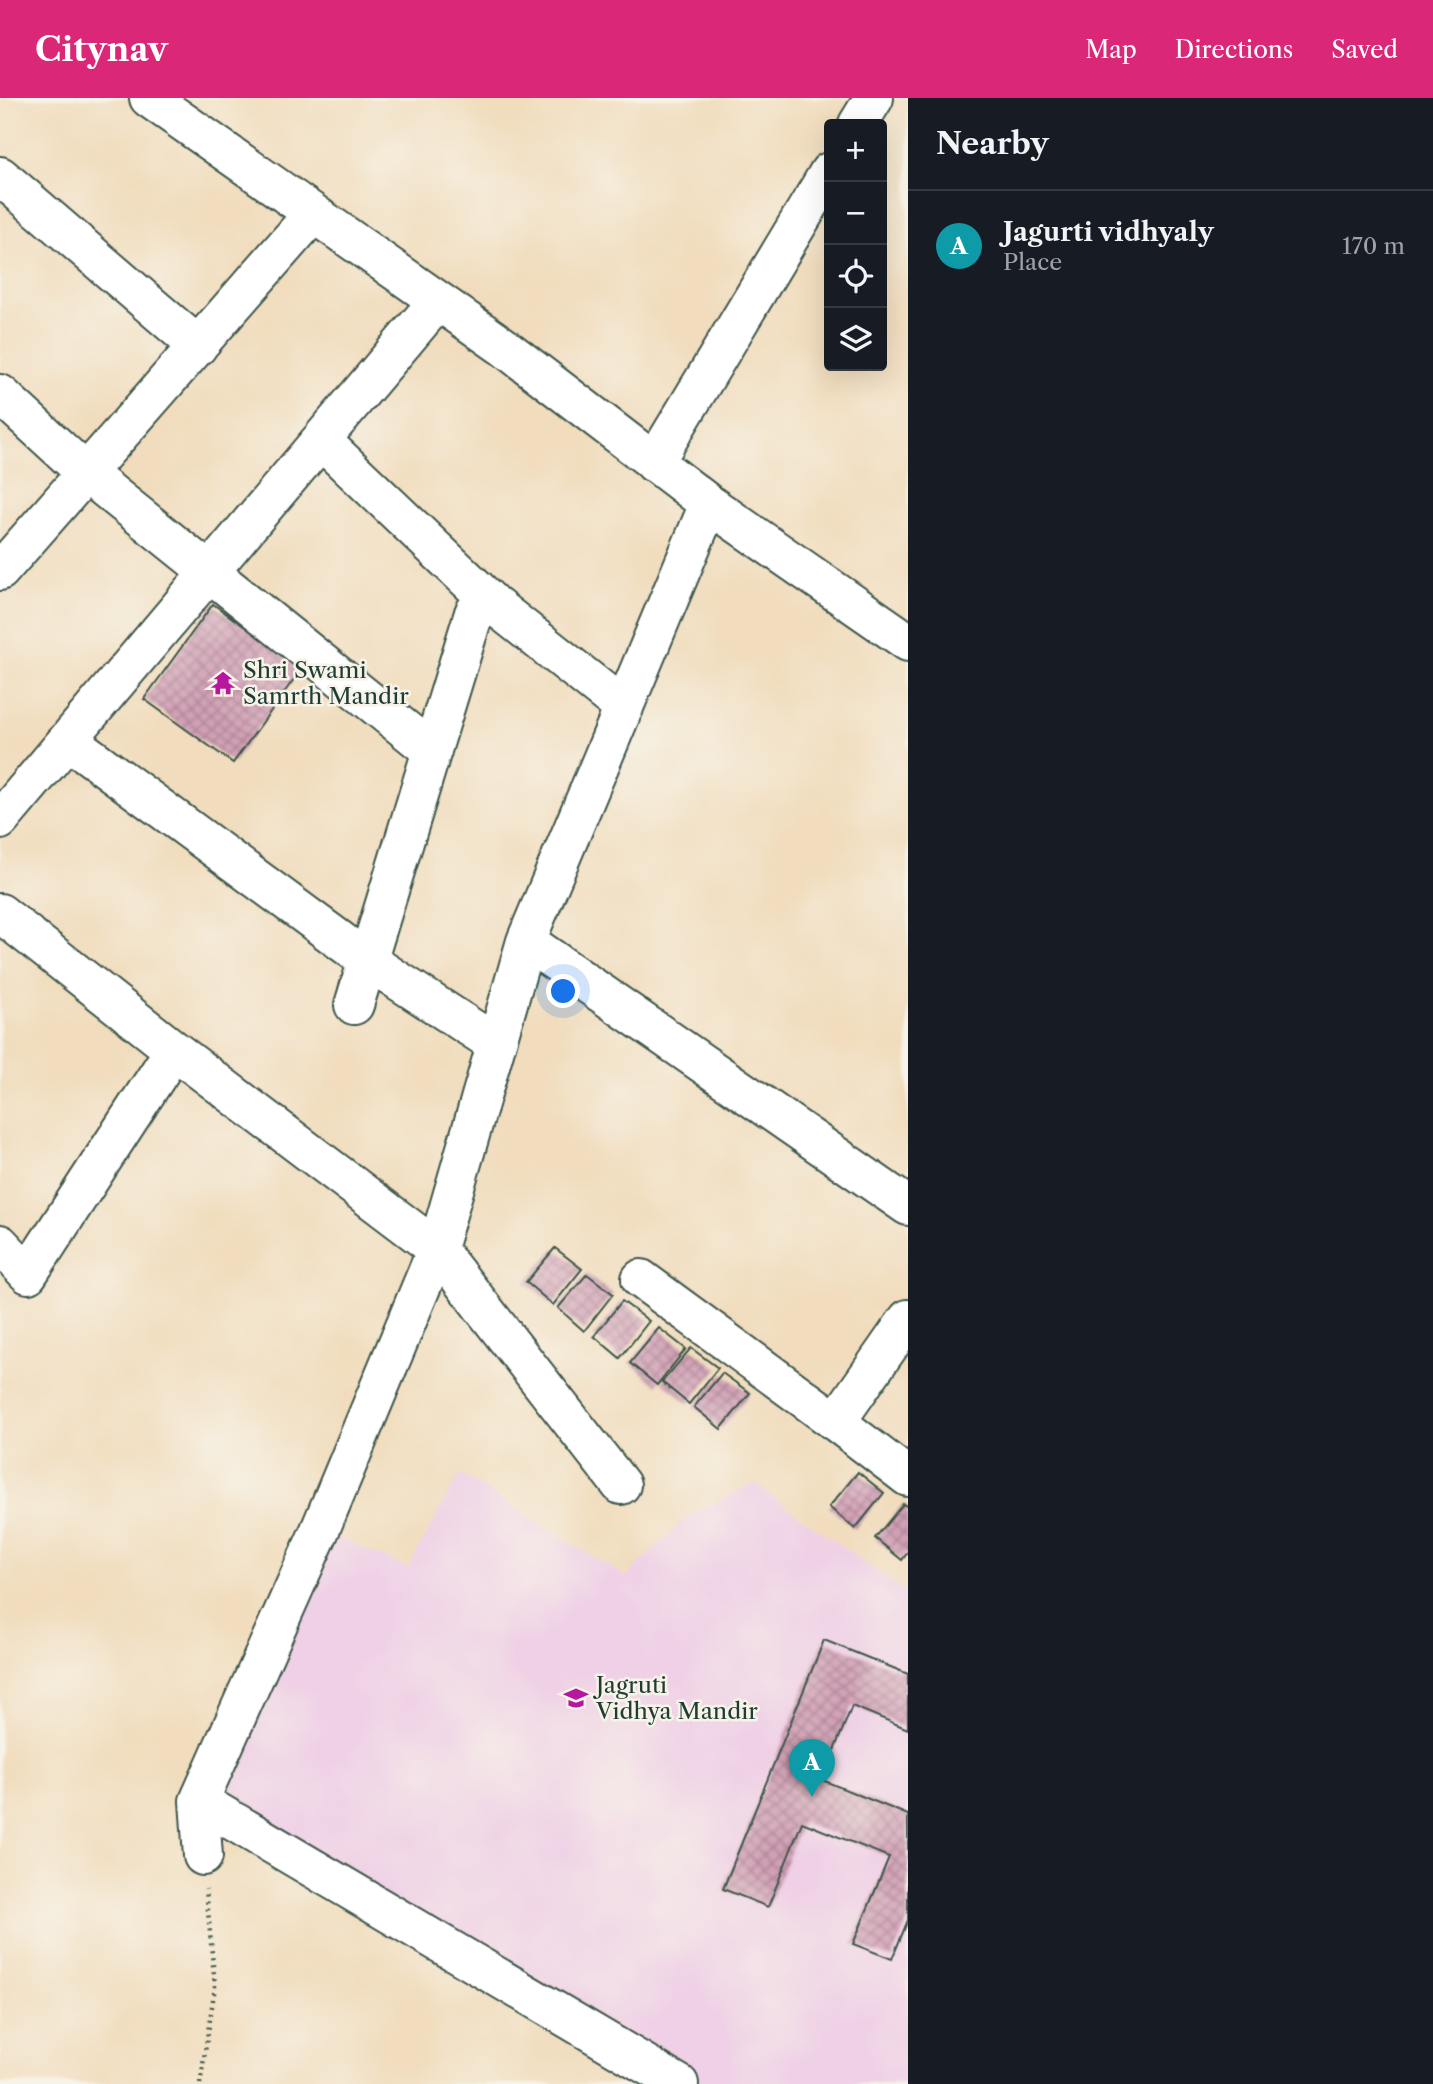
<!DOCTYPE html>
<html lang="en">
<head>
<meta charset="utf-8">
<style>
  :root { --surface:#171b24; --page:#20242c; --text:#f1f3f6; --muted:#9ea1a6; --line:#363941; --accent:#db2777 }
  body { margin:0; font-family:"Libre Caslon Text",serif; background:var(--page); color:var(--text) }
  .controls { position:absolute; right:21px; top:21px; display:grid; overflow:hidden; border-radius:7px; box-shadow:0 7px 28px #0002 }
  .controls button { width:63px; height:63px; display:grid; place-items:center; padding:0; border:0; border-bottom:2px solid var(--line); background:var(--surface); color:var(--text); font:35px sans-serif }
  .you { position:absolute; left:564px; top:894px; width:24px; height:24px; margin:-18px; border:5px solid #fff; border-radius:50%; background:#1a73e8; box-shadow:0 0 0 10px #1a73e833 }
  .badge { display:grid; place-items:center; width:46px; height:46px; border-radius:50%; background:var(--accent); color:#fff; font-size:23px; font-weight:700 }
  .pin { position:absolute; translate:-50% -58px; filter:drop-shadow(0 2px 4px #0008) }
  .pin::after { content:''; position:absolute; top:37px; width:24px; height:21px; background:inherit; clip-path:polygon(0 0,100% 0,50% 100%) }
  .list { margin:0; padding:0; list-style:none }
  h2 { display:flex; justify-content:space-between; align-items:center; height:91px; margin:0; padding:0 28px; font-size:30px }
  h2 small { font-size:23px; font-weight:400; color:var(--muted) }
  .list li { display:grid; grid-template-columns:46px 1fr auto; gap:21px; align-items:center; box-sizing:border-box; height:112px; padding:0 28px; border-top:2px solid var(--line) }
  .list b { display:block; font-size:26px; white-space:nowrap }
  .list p { margin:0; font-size:23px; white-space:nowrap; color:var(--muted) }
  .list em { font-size:23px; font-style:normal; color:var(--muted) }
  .icon { flex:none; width:38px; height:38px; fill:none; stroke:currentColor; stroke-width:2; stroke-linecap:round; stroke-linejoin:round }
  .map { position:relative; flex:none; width:908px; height:1986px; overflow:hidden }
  header { display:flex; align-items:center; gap:42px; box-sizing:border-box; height:98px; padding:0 35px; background:var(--accent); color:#fff }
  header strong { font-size:33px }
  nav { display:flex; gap:38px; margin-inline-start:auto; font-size:24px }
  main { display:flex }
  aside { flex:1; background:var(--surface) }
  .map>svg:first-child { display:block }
  .built { fill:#efd0e6 }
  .building { fill:url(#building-cross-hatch) }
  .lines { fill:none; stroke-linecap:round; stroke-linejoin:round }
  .minor-casing { stroke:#3e5549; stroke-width:42 }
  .path { stroke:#3e5549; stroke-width:4.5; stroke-dasharray:2 5; stroke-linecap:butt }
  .minor { stroke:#fff; stroke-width:38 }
  .labels { text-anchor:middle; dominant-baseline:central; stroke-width:5; stroke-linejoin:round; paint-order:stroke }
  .poi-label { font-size:23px; fill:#1f3d34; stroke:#f7f3e8; text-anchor:start }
</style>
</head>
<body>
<header>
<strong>Citynav</strong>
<nav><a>Map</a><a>Directions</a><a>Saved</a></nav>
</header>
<main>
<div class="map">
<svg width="908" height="1986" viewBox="0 0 908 1986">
  <defs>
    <pattern id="building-cross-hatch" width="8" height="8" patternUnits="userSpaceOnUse" patternTransform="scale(1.75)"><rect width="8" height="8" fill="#d2a0b6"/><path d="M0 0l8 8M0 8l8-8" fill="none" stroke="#aa8495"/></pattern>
  </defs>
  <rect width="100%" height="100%" fill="#f7f3e8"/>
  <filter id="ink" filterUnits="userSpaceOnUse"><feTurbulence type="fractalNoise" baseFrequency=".0143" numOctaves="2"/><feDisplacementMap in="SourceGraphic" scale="14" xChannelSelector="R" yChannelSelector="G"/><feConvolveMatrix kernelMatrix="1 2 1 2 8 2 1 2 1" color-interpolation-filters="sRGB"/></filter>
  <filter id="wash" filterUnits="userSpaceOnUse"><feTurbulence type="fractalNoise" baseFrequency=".00686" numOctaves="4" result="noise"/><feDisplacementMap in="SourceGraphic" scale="28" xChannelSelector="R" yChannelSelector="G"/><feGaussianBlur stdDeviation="1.57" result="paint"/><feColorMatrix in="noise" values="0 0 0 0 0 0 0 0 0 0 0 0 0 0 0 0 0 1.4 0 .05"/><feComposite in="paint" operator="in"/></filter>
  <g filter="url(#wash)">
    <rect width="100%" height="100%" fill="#f1ddbe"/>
    <path class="built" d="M460,1376L626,1479L689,1417L754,1385L908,1496V1986H680L199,1703L320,1432L408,1470Z"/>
    <g id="blocks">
      <path class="building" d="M213,506L302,570L233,665L144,601Z
        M555,1150L582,1171L553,1207L526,1184Z
        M587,1176L613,1196L584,1233L558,1210Z
        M622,1203L649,1223L620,1260L594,1238Z
        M659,1230L686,1251L657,1287L630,1265Z
        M691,1250L718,1270L689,1306L662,1284Z
        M722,1275L750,1295L721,1331L694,1309Z
        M858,1374L884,1395L855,1431L829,1409Z
        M903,1406L908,1409V1454L902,1462L875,1440Z
        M824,1542L908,1576V1631L852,1608L822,1682L908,1717V1822L892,1861L853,1846L889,1759L802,1724L768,1809L723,1791Z"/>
    </g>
  </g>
  <g filter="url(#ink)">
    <use href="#blocks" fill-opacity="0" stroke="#3e5549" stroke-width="2"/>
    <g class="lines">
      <g class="minor-casing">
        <path id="minor" d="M149,0L504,249L709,406
          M858,26L874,0
          M0,78L198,248
          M0,296L86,375L432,653
          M321,342L494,507
          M654,365L829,74
          M0,473L313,116
          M68,642L368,863L496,946
          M0,722L438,203
          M0,815L174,952L437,1151L621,1387
          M526,843L709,406L908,544
          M354,907L474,515L494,507L624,610
          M0,1146L28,1176L174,952
          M641,1181L836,1324
          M908,1221L836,1324L908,1379
          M199,1703L679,1986
          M203,1758L199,1703L320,1432L437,1151L526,843L908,1108"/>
      </g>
      <path class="path" d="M200,1986L215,1889L206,1791"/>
      <use href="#minor" class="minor"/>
    </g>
  </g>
  <defs>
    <g id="temple-bare" transform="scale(1.89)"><path d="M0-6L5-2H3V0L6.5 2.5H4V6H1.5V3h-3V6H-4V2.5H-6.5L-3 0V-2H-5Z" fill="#b5179e" stroke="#f7f3e8" stroke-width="2.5" paint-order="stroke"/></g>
    <g id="university-bare" transform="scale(1.89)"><path d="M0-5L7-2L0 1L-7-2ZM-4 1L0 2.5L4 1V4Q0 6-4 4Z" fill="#b5179e" stroke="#f7f3e8" stroke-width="2.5" paint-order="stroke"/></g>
  </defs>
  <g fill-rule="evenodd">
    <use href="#temple-bare" x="223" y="585"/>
    <use href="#university-bare" x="576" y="1600"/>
  </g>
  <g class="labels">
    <g class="poi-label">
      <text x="243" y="572">Shri Swami<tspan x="243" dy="26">Samrth Mandir</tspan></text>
      <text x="596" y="1587">Jagruti<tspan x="596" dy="26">Vidhya Mandir</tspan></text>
    </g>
  </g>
</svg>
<div class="controls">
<button>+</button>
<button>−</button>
<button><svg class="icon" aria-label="locate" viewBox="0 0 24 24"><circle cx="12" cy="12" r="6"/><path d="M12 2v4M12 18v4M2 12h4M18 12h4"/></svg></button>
<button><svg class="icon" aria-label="layers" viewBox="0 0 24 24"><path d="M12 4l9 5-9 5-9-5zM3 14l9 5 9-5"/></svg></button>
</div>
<div class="you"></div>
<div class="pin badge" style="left:812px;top:1699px;background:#0f9aa8">A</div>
</div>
<aside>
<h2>Nearby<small></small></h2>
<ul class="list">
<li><span class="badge" style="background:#0f9aa8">A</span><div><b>Jagurti vidhyaly</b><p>Place</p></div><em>170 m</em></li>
</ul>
</aside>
</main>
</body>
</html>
